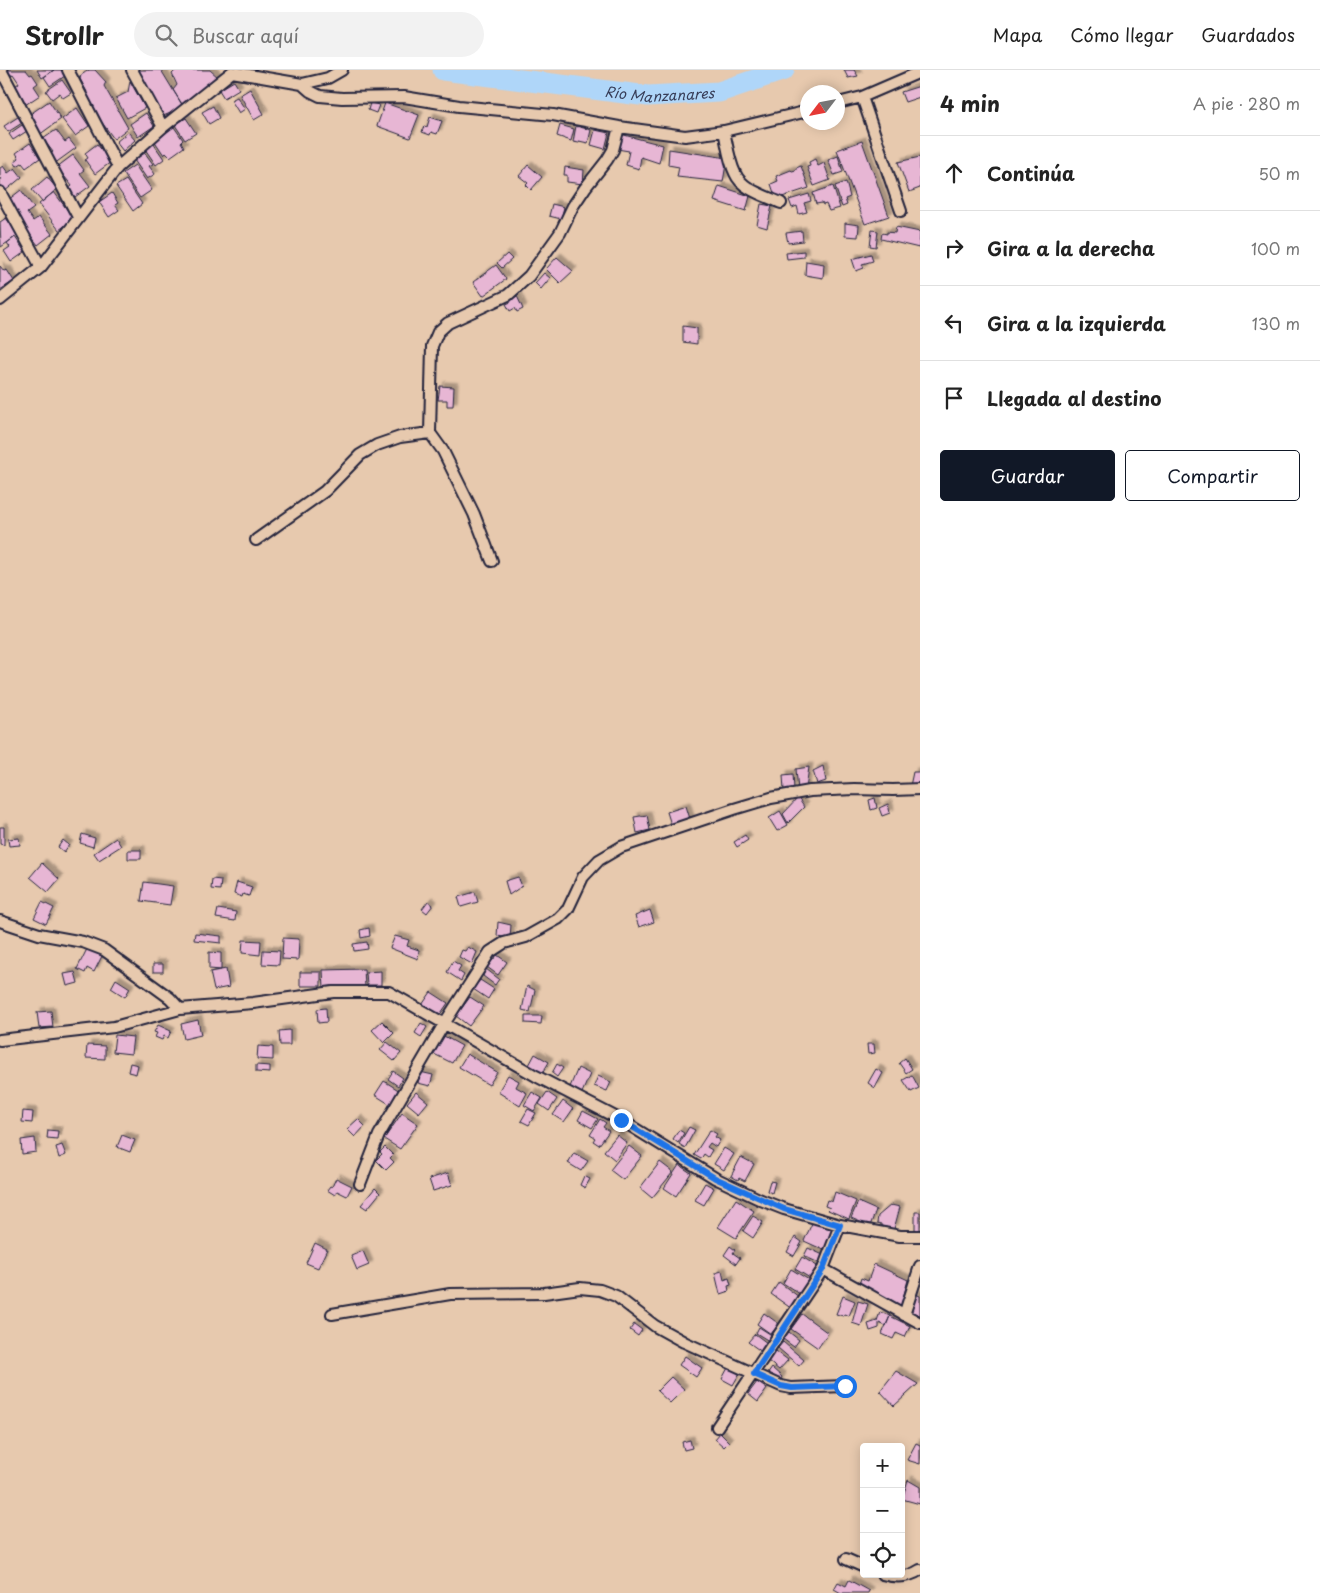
<!DOCTYPE html>
<html lang="es">
<head>
<meta charset="utf-8">
<style>
  :root { --surface:#fff; --page:#f2f2f2; --text:#222; --muted:#767676; --line:#e0e0e0; --accent:#111827 }
  body { margin:0; font-family:"Playpen Sans",sans-serif; background:var(--page); color:var(--text) }
  .controls { position:absolute; right:15px; bottom:15px; display:grid; overflow:hidden; border-radius:5px; box-shadow:0 2px 12px #0003 }
  .controls button { width:45px; height:45px; display:grid; place-items:center; padding:0; border:0; border-bottom:1px solid var(--line); background:var(--surface); color:var(--text); font:25px sans-serif }
  .compass { position:absolute; left:800px; top:15px; width:45px; height:45px; border-radius:50%; background:var(--surface); box-shadow:0 2px 12px #0003; rotate:238deg }
  .stop { position:absolute; width:15px; height:15px; margin:-11px; border:4px solid #1a73e8; border-radius:50%; background:#fff }
  .stop.end { background:#1a73e8; border-color:#fff; box-shadow:0 1px 5px #0008 }
  .list { margin:0; padding:0; list-style:none }
  h2 { display:flex; justify-content:space-between; align-items:center; height:65px; margin:0; padding:0 20px; font-size:21px }
  h2 small { font-size:16px; font-weight:400; color:var(--muted) }
  .list li { display:grid; grid-template-columns:32px 1fr auto; gap:15px; align-items:center; box-sizing:border-box; height:75px; padding:0 20px; border-top:1px solid var(--line) }
  .list b { display:block; font-size:19px; white-space:nowrap }
  .list em { font-size:16px; font-style:normal; color:var(--muted) }
  .actions { display:flex; gap:10px; padding:15px 20px }
  .actions a { flex:1; padding:11px 0; border:1px solid var(--accent); border-radius:5px; text-align:center; font-size:18px; color:var(--accent) }
  .actions .main { background:var(--accent); color:#fff }
  .icon { flex:none; width:28px; height:28px; fill:none; stroke:currentColor; stroke-width:2; stroke-linecap:round; stroke-linejoin:round }
  .map { position:relative; flex:none; width:920px; height:1523px; overflow:hidden }
  header { display:flex; align-items:center; gap:30px; box-sizing:border-box; height:70px; padding:0 25px; background:var(--surface); border-bottom:1px solid var(--line) }
  header strong { font-size:24px }
  nav { display:flex; gap:28px; margin-inline-start:auto; font-size:18px }
  .search { width:350px; height:45px; background:var(--page); display:flex; align-items:center; gap:12px; box-sizing:border-box; padding:0 18px; border-radius:28px; color:var(--muted); font-size:19px }
  main { display:flex }
  aside { flex:1; background:var(--surface) }
  .map>svg:first-child { display:block }
  .lines { fill:none; stroke-linecap:round; stroke-linejoin:round }
  .river { stroke:#afd6f9; stroke-width:21 }
  .building { fill:#e7b6d4; stroke:#22223b; filter:url(#shadow) }
  .minor-casing { stroke:#22223b; stroke-width:14 }
  .minor { stroke:#e7c9ae; stroke-width:10 }
  .route { stroke:#1a73e8; stroke-width:6 }
  .labels { text-anchor:middle; dominant-baseline:central; stroke-width:5; stroke-linejoin:round; paint-order:stroke }
  .water-label { font-size:14px; font-style:italic; fill:#373d58; stroke:#e7c9ae }
</style>
</head>
<body>
<header>
<strong>Strollr</strong>
<div class="search"><svg class="icon" aria-label="search" viewBox="0 0 24 24"><circle cx="10" cy="10" r="6"/><path d="M15 15l6 6"/></svg>Buscar aquí</div>
<nav><a>Mapa</a><a>Cómo llegar</a><a>Guardados</a></nav>
</header>
<main>
<div class="map">
<svg width="920" height="1523" viewBox="0 0 920 1523">
  <defs>
    <filter id="shadow"><feDropShadow dx="4" dy="-4" stdDeviation="1" flood-color="#0004"/></filter>
  </defs>
  <rect width="100%" height="100%" fill="#e7c9ae"/>
  <filter id="ink" filterUnits="userSpaceOnUse"><feTurbulence type="fractalNoise" baseFrequency=".02" numOctaves="2"/><feDisplacementMap in="SourceGraphic" scale="10" xChannelSelector="R" yChannelSelector="G"/><feConvolveMatrix kernelMatrix="1 2 1 2 8 2 1 2 1" color-interpolation-filters="sRGB"/></filter>
  <g filter="url(#ink)">
    <g class="lines">
      <path class="river" id="s1" d="M443,0L648,26L719,22L784,0"/>
    </g>
    <path class="building" d="M2,0H26L30,5L32,4L38,13L34,16L40,25L25,35L15,16L19,13L13,4L7,8Z
      M37,0H54L42,8Z
      M54,0H61L65,6L50,16L44,7Z
      M89,0H95L106,12L104,16L128,58L114,69L82,25L87,22L80,9L81,5Z
      M137,0H161L184,38L163,46Z
      M176,0H210L219,8L182,34L173,20L177,15L172,4Z
      M844,0H854L858,6L848,8Z
      M62,10L71,23L63,28L60,23L52,29L46,21Z
      M130,11L145,38L127,48L116,28L128,22Z
      M234,11L239,19L224,28L219,20Z
      M920,16V27L905,32L901,22Z
      M250,19L264,44L254,50L240,25Z
      M237,27L245,39L239,43L231,30Z
      M49,31L61,49L39,65L26,47Z
      M370,33L379,35L376,43L368,40Z
      M385,33L419,45L410,68L377,56Z
      M213,36L219,48L209,54L202,42Z
      M77,38L89,56L75,66L62,49Z
      M146,43L154,56L138,67L130,54Z
      M18,47L22,53L8,62L4,56Z
      M430,47L442,51L437,64L431,62L430,65L422,62L424,56L427,57Z
      M186,48L196,63L185,70L175,55Z
      M22,55L27,61L13,70L9,64Z
      M560,55L574,59L571,71L557,66Z
      M576,56L591,60L588,73L579,71V73L573,72Z
      M174,57L183,70L181,72L184,77L170,87L166,83L164,85L154,70Z
      M56,60L65,72L69,69L76,78L54,94L48,86L53,82L43,69Z
      M595,60L609,63L605,79L591,75Z
      M128,62L135,70L123,81L116,72Z
      M620,64L663,75L659,93L641,87L639,99L626,95L629,81L617,79Z
      M862,71L889,146L865,154L837,80Z
      M30,73L40,88L26,98L22,93L17,96L14,92L19,88L16,83Z
      M153,73L164,89L156,95L145,79Z
      M97,74L111,92L95,104L85,90L88,88L85,83Z
      M669,79L727,88L723,112L677,107L679,97L668,95Z
      M145,83L153,94L149,96L155,104L147,109L134,90Z
      M73,85L84,100L80,103L90,116L75,127L68,119L72,116L57,97Z
      M838,86L843,102L834,105L828,90Z
      M920,87V118L909,122L898,92Z
      M815,89L818,96L824,93L830,110L814,116L807,97L810,96L809,92Z
      M135,95L152,120L140,128L123,103Z
      M528,95L542,107L531,120L526,115L528,113L519,106Z
      M3,96L8,103L15,98L22,107L4,122L0,117V110L2,109L0,107V98Z
      M801,96L809,118L776,129L771,114L778,111L776,106L791,100L792,101L796,100V98Z
      M565,97L584,100L583,114L567,112V105H564Z
      M47,107L57,119L42,132L32,120Z
      M126,110L142,134L133,141L116,116Z
      M846,112L850,127L845,129L847,135L842,137L835,116Z
      M719,116L750,126L746,141L714,131Z
      M833,116L840,138L829,141L826,134L823,135L822,133L816,134L813,123Z
      M21,120L34,138L27,143L33,151L39,147L52,164L38,175L12,141L8,130Z
      M54,122L74,149L59,160L39,134Z
      M112,123L118,133L115,135L119,140L109,147L99,132Z
      M809,124L811,131L804,133L807,142L799,144L797,136L792,138L789,130Z
      M552,134L564,137L561,149L549,146Z
      M761,134L772,136L767,158L757,155Z
      M6,148L18,165L1,177L0,152Z
      M845,153L859,155L858,167L845,166Z
      M896,157L920,162L919,178L881,169L882,163L887,164V162L895,163Z
      M872,160L878,161L876,177L870,176Z
      M802,161L803,171L788,173L786,163Z
      M15,167L25,182L11,192L4,181L10,177L7,173Z
      M804,181V187L787,189L786,183Z
      M507,184L512,189L502,198L497,193Z
      M871,184L873,191L862,194L864,198L856,201L852,189Z
      M557,187L573,201L560,213L546,199Z
      M806,191L824,194L823,208L805,205Z
      M496,195L506,209L483,226L473,212Z
      M0,196L4,201L7,200L14,211L0,220Z
      M544,203L550,208L541,219L535,213Z
      M517,226L523,239L517,242L515,238L510,241L506,234L511,232L510,230Z
      M683,256L697,258V274L683,272Z
      M440,316L454,317L453,336H447V330H438Z
      M823,696L826,711L817,714L813,701Z
      M809,697L806,719L798,720L796,699Z
      M913,702H920V716H910Z
      M793,704L794,719L784,721L783,705Z
      M798,728L804,737L788,753L783,744Z
      M875,728L877,738L871,740L869,730Z
      M888,734L890,743L882,746L879,738Z
      M686,736L691,752L672,758L667,742Z
      M780,741L788,755L777,761L769,748Z
      M647,745L650,760L637,763L634,747Z
      M0,757H4V775L0,774Z
      M82,764L95,768L93,777L80,773Z
      M745,765L748,770L737,777L734,772Z
      M19,768L20,775L9,776L8,769Z
      M116,768L121,776L99,790L94,783Z
      M63,770L69,775L64,782L58,777Z
      M128,780H141V789H128Z
      M42,793L59,809L48,822L30,807Z
      M518,807L522,816L509,825L505,811Z
      M212,809L221,810L220,820L211,819Z
      M144,812L173,816L170,835L141,831Z
      M237,812L252,817L249,826L243,824L242,827L234,824Z
      M475,822L478,832L461,837L458,827Z
      M428,831L433,835L427,843L422,839Z
      M42,832L54,838L46,854L34,848Z
      M218,839L236,842L235,851L216,848Z
      M650,840L654,852L639,857L635,846Z
      M498,852L511,855L510,868L497,866Z
      M369,858L370,866L361,868L360,860Z
      M195,863L221,866V873L194,870Z
      M395,866L409,870L407,876L419,880L418,889L390,878Z
      M283,868L299,869L298,890L282,889Z
      M243,870L261,871L260,885L242,883Z
      M367,872L368,879L354,881L353,874Z
      M468,877L477,882L472,894L459,887L462,880L465,881Z
      M87,879L102,886L94,902L87,898L85,903L77,899Z
      M263,880L280,881L279,895L262,894Z
      M209,882L221,883V900L209,899Z
      M497,885L507,892L498,905L487,897Z
      M453,891L461,896L458,901L464,905L461,911L447,902Z
      M153,894H163V902H153Z
      M226,899L229,917L214,920L210,902Z
      M364,899L365,917L324,919L323,900Z
      M486,899L499,909L495,915L483,906Z
      M381,901V915H367L366,902Z
      M75,902L78,913L67,916L64,904Z
      M300,902H321V916H300Z
      M116,909L130,918L125,927L111,918Z
      M480,910L494,919L488,929L473,919Z
      M527,916L535,920L530,942L522,940Z
      M431,922L448,933L439,946L422,935Z
      M470,927L484,936L469,956L456,946Z
      M326,938L327,952L318,953L317,939Z
      M51,941L53,957L39,958L37,942Z
      M525,946H542L541,954L525,953Z
      M198,950L201,965L184,969L181,954Z
      M382,951L394,963L384,973L372,960Z
      M421,953L427,957L421,967L415,963Z
      M158,955L171,961L168,968L164,966L162,970L155,967L157,963L154,962Z
      M290,960V975H280L279,961Z
      M115,965L133,967L131,984L113,982Z
      M442,965L462,976L452,993L432,983Z
      M387,972L401,983L394,991L380,980Z
      M867,974H874L875,983L868,984Z
      M87,975L105,976V989L86,988Z
      M258,976L273,977V990L257,989Z
      M467,984L497,1002L489,1015L459,997Z
      M535,984L549,992L542,1004L528,997Z
      M905,988L912,999L906,1003L899,993Z
      M130,993L138,995L136,1004L128,1002Z
      M557,994L563,998L557,1007L552,1003Z
      M256,995L270,996V1003L256,1002Z
      M578,998L590,1004L582,1023L570,1017Z
      M876,999L883,1003L875,1018L868,1013Z
      M393,1001L403,1008L398,1016L388,1009Z
      M420,1002L433,1005L430,1016L418,1013Z
      M508,1005L519,1011L516,1017L527,1023L520,1036L498,1022Z
      M912,1005L919,1018L911,1022L903,1010Z
      M598,1006L611,1012L607,1021L594,1016Z
      M384,1011L400,1021L391,1035L375,1025Z
      M416,1022L428,1032L419,1043L407,1033Z
      M532,1022L542,1028L534,1041L524,1035Z
      M547,1022L557,1029L549,1041L539,1034Z
      M563,1031L573,1039L564,1052L553,1045Z
      M528,1039L536,1043L529,1055L521,1051Z
      M23,1041L33,1042L32,1053L22,1052Z
      M583,1041L598,1049L592,1058L578,1050Z
      M402,1043L418,1054L400,1079L384,1069Z
      M358,1049L365,1056L355,1067L347,1059Z
      M600,1049L606,1053L603,1057L609,1061L599,1075L593,1071L595,1068L590,1065Z
      M689,1057L695,1060L685,1078L679,1074Z
      M48,1060L58,1061L57,1069L47,1068Z
      M679,1060L684,1063L678,1073L673,1069Z
      M710,1060L717,1064L715,1067L720,1070L716,1077L710,1073L707,1077L712,1080L708,1087L704,1084L701,1089L694,1085Z
      M122,1065L135,1070L130,1082L117,1077Z
      M617,1065L627,1073L615,1090L604,1081Z
      M35,1068L36,1082L22,1084L21,1070Z
      M62,1075L66,1085L59,1088L56,1077Z
      M629,1076L642,1086L623,1110L610,1100Z
      M385,1077L393,1085L390,1088L394,1092L386,1100L376,1090L382,1084L380,1082Z
      M724,1078L734,1084L724,1100L714,1094Z
      M574,1083L588,1091L581,1101L568,1093Z
      M741,1087L754,1094L745,1111L739,1108L738,1110L731,1106Z
      M660,1092L673,1102L652,1128L640,1118Z
      M679,1095L691,1103L676,1126L664,1118Z
      M448,1103L452,1115L433,1121L429,1109Z
      M584,1106L590,1109L585,1118L580,1115Z
      M336,1108L352,1116L347,1126L337,1121L335,1125L327,1120L330,1116L332,1117Z
      M770,1111L775,1112L772,1123L767,1121Z
      M705,1113L714,1118L704,1135L695,1130Z
      M375,1118L380,1123L367,1139L361,1135Z
      M835,1122L856,1131L849,1149L828,1140L830,1138L825,1136L827,1130L832,1132Z
      M736,1129L754,1141L736,1168L718,1157Z
      M858,1132L876,1140L870,1156L851,1148Z
      M891,1135L900,1137L894,1159L881,1156V1154L877,1153L878,1146Z
      M915,1142H920V1160H915Z
      M753,1146L763,1152L753,1168L743,1161Z
      M813,1151L833,1159L824,1180L804,1171Z
      M795,1167L802,1172L794,1186L787,1182Z
      M315,1173L327,1179L318,1198L306,1193Z
      M730,1176L735,1180L733,1183L740,1188L736,1194L724,1185Z
      M808,1178L823,1185L819,1193L804,1186Z
      M363,1181L369,1195L357,1200L351,1186Z
      M802,1187L817,1196L810,1208L795,1199Z
      M874,1194L908,1210L900,1239L858,1218L861,1208L868,1211Z
      M791,1199L809,1210L800,1224L783,1213Z
      M722,1201L724,1210L729,1208L731,1215L728,1216L729,1221L720,1224L715,1203Z
      M779,1212L799,1227L792,1239L771,1224Z
      M916,1224L920,1226V1245L910,1242Z
      M843,1226L855,1231L849,1246L844,1244L843,1246L836,1244Z
      M858,1231L868,1234L861,1256L852,1253Z
      M880,1242L890,1246L886,1256L879,1253V1258L870,1261L868,1254L877,1251Z
      M764,1243L779,1254L771,1264L757,1254Z
      M802,1244L828,1263L818,1278L791,1259Z
      M890,1246L910,1256L905,1267L896,1263L893,1269L882,1264Z
      M634,1254L642,1260L638,1266L630,1260Z
      M759,1257L773,1266L769,1271L756,1263Z
      M789,1262L799,1270L794,1277L783,1269Z
      M755,1264L767,1273L762,1282L748,1272Z
      M783,1272L804,1290L799,1296L778,1278Z
      M776,1281L788,1290L779,1300L768,1291Z
      M685,1286L702,1298L696,1307L679,1295Z
      M730,1294L741,1301L733,1315L722,1309Z
      M772,1298L782,1307L778,1314L767,1305Z
      M896,1301L918,1314L894,1336L880,1321Z
      M671,1307L684,1319L670,1333L657,1321Z
      M757,1312L767,1319L758,1332L748,1324Z
      M720,1363L729,1372L724,1377L715,1369Z
      M690,1370L692,1378L684,1380L682,1372Z
      M916,1373L920,1375V1394L907,1390Z
      M908,1410L920,1417V1434L902,1429Z
      M849,1510L869,1521L868,1523H841L834,1519L838,1512L846,1516Z"/>
    <g class="lines">
      <g class="minor-casing">
        <path id="minor" d="M1,0L78,147
          M68,0L118,97
          M132,0L163,57
          M232,2L302,14L328,8L342,0
          M302,14L310,21L320,26L342,28L404,27L459,36L553,45L619,57L685,66L724,61L808,41
          M862,27L901,141
          M838,33L862,27L920,2
          M724,61C727,74 729,91 735,103C742,120 766,126 781,133
          M0,122L41,197
          M0,230L41,197L118,97L163,57L232,2
          M256,470L325,421L360,385L377,375L400,367L430,363
          M492,491L474,444L443,381L430,363L432,276L438,262L448,253L508,225L529,206L560,163L573,136L585,118L607,90L613,80L619,57
          M0,851L39,864L83,872L104,880L170,928L180,939
          M0,970L114,957L180,939L253,933L333,922H389L536,1006L621,1050L715,1108L761,1130L784,1139L840,1155L900,1166H920
          M360,1114L379,1065L444,954L490,882L504,873L526,867L558,849L568,839L583,807L599,790L621,777L734,739L771,728L810,721L854,719L893,720L920,719
          M823,1199L920,1253
          M332,1244L450,1224L544,1223L580,1218L600,1220L616,1226L655,1256L684,1272L781,1316L791,1318L845,1316
          M904,1245L920,1196
          M717,1357L823,1199L840,1155
          M846,1489L864,1497
          M882,1504C896,1508 908,1508 920,1500"/>
      </g>
      <use href="#minor" class="minor"/>
    </g>
  </g>
  <g class="lines" filter="url(#ink)">
    <path class="route" d="M621,1050L715,1108L784,1139L840,1155L823,1199L754,1304L781,1316L792,1318L845,1316"/>
  </g>
  <g class="labels">
    <g class="water-label">
      <text stroke="none"><textPath href="#s1" startOffset="218">Río Manzanares</textPath></text>
    </g>
  </g>
</svg>
<div class="controls">
<button>+</button>
<button>−</button>
<button><svg class="icon" aria-label="locate" viewBox="0 0 24 24"><circle cx="12" cy="12" r="6"/><path d="M12 2v4M12 18v4M2 12h4M18 12h4"/></svg></button>
</div>
<svg class="compass" viewBox="-18 -18 36 36"><path d="M0-13l5 13h-10z" fill="#e53935"/><path d="M0 13l5-13h-10z" fill="#767676"/></svg>
<div class="stop" style="left:845px;top:1316px"></div>
<div class="stop end" style="left:621px;top:1050px"></div>
</div>
<aside>
<h2>4 min<small>A pie · 280 m</small></h2>
<ul class="list">
<li><svg class="icon" aria-label="ahead" viewBox="0 0 24 24"><path d="M12 20V5M6 11l6-6 6 6"/></svg><div><b>Continúa</b></div><em>50 m</em></li>
<li><svg class="icon" aria-label="right" viewBox="0 0 24 24"><path d="M7 20v-9h11M14 6l5 5-5 5"/></svg><div><b>Gira a la derecha</b></div><em>100 m</em></li>
<li><svg class="icon" aria-label="left" viewBox="0 0 24 24"><path d="M17 20v-9H6M10 6l-5 5 5 5"/></svg><div><b>Gira a la izquierda</b></div><em>130 m</em></li>
<li><svg class="icon" aria-label="arrive" viewBox="0 0 24 24"><path d="M6 21V4h12l-3 4 3 4H6"/></svg><div><b>Llegada al destino</b></div></li>
</ul>
<div class="actions"><a class="main">Guardar</a><a>Compartir</a></div>
</aside>
</main>
</body>
</html>
